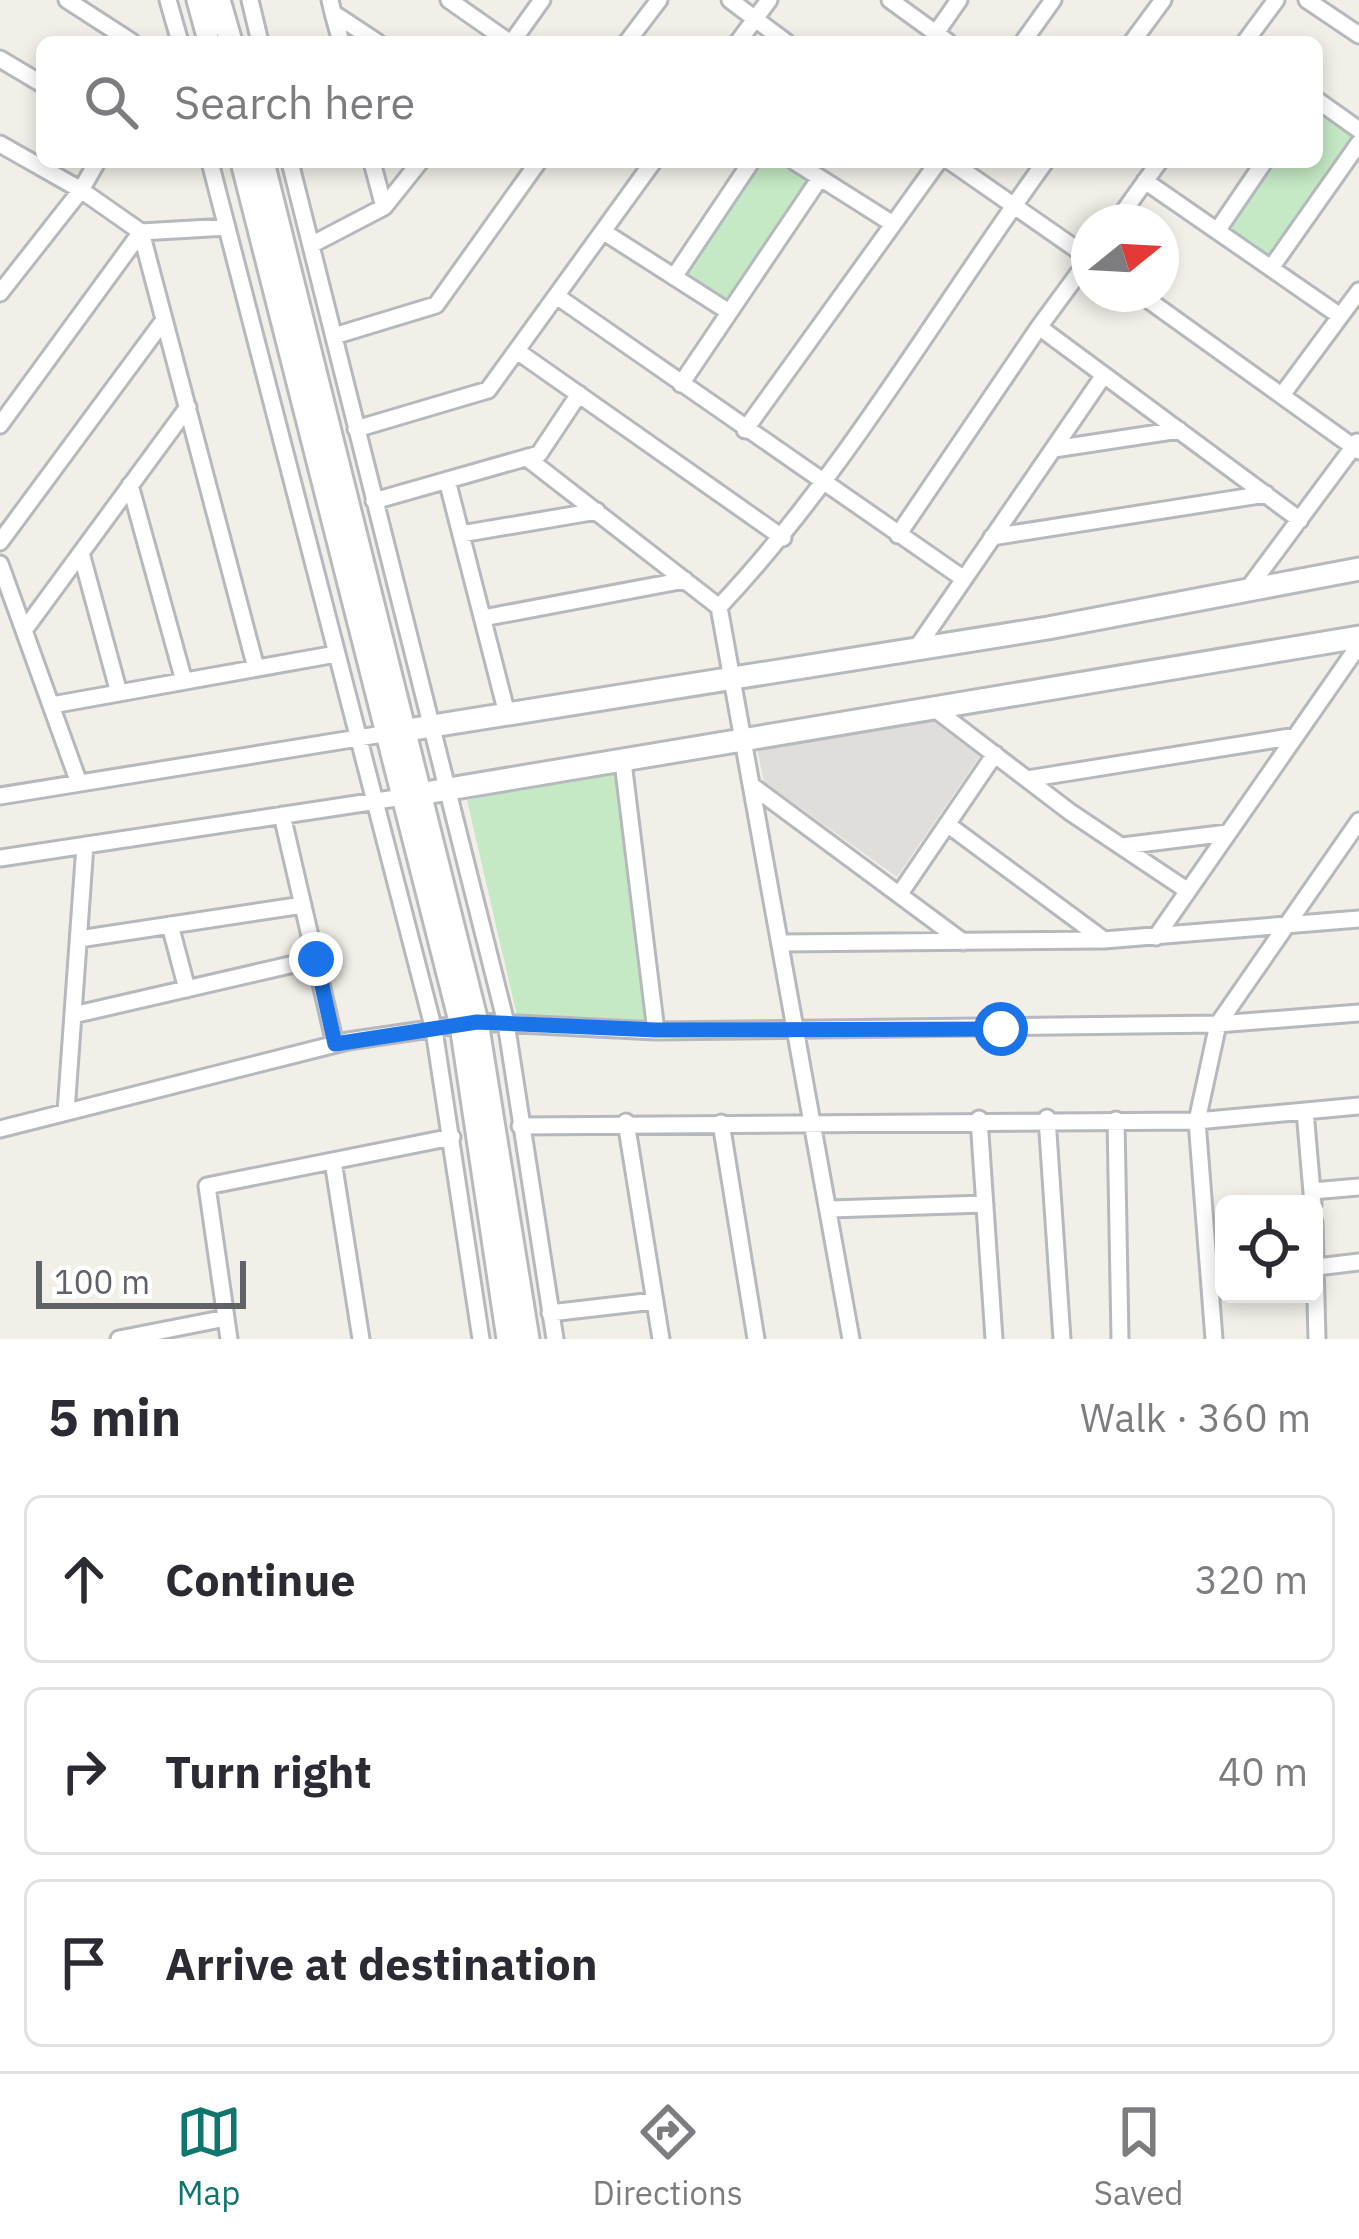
<!DOCTYPE html>
<html lang="en">
<head>
<meta charset="utf-8">
<style>
  :root { --surface:#fff; --page:#f2f2f3; --text:#2b2b33; --muted:#7c7c81; --line:#e1e1e2; --accent:#0f766e }
  body { margin:0; font-family:"IBM Plex Sans",sans-serif; background:var(--page); color:var(--text) }
  .controls { position:absolute; right:36px; bottom:36px; display:grid; overflow:hidden; border-radius:18px; box-shadow:0 6px 18px #0003 }
  .controls button { width:108px; height:108px; display:grid; place-items:center; padding:0; border:0; border-bottom:3px solid var(--line); background:var(--surface); color:var(--text); font:60px sans-serif }
  .compass { position:absolute; left:1071px; top:204px; width:108px; height:108px; border-radius:50%; background:var(--surface); box-shadow:0 6px 18px #0003; rotate:72deg }
  .scale { position:absolute; left:36px; bottom:30px; width:210px; box-sizing:border-box; padding-left:12px; border:6px solid #5f6368; border-top:0; font-size:33px; line-height:42px; white-space:nowrap; color:#5f6368; -webkit-text-stroke:9px #fff; paint-order:stroke }
  .stop { position:absolute; width:36px; height:36px; margin:-27px; border:9px solid #1a73e8; border-radius:50%; background:#fff }
  .stop.end { background:#1a73e8; border-color:#fff; box-shadow:0 3px 12px #0008 }
  .list { margin:0; padding:0; list-style:none }
  h2 { display:flex; justify-content:space-between; align-items:center; height:156px; margin:0; padding:0 48px; font-size:51px }
  h2 small { font-size:39px; font-weight:400; color:var(--muted) }
  .list li { display:grid; grid-template-columns:78px 1fr auto; gap:36px; align-items:center; box-sizing:border-box; height:168px; margin:0 24px 24px; padding:0 24px; border:3px solid var(--line); border-radius:18px }
  .list b { display:block; font-size:45px; white-space:nowrap }
  .list em { font-size:39px; font-style:normal; color:var(--muted) }
  .icon { flex:none; width:66px; height:66px; fill:none; stroke:currentColor; stroke-width:2; stroke-linecap:round; stroke-linejoin:round }
  .map { position:relative; flex:none; width:1359px; height:1339px; overflow:hidden }
  .search { position:absolute; background:var(--surface); box-shadow:0 6px 18px #0003; left:36px; right:36px; top:36px; height:132px; display:flex; align-items:center; gap:30px; box-sizing:border-box; padding:0 42px; border-radius:18px; color:var(--muted); font-size:45px }
  .sheet { height:732px; background:var(--surface) }
  nav { display:flex; justify-content:space-around; align-items:center; box-sizing:border-box; height:168px; border-top:3px solid var(--line); background:var(--surface); font-size:33px; color:var(--muted) }
  nav a { display:grid; justify-items:center; gap:6px }
  nav .on { color:var(--accent) }
  .map>svg:first-child { display:block }
  .industrial { fill:#e0deda }
  .park { fill:#c5e8c5 }
  .lines { fill:none; stroke-linecap:round; stroke-linejoin:round }
  .street-casing { stroke:#b5b8bc; stroke-width:21 }
  .secondary-casing { stroke:#b6babf; stroke-width:27 }
  .street { stroke:#fff; stroke-width:15 }
  .secondary { stroke:#fff; stroke-width:21 }
  .route { stroke:#1a73e8; stroke-width:15 }
</style>
</head>
<body>
<div class="map">
<svg width="1359" height="1339" viewBox="0 0 1359 1339">
  <rect width="100%" height="100%" fill="#f1efe8"/>
  <path class="industrial" d="M933,719L980,756L897,877L764,782L757,748Z"/>
  <path class="park" d="M1317,108L1355,133L1271,259L1228,230L1273,162H1317Z
    M761,162H783L810,180L728,302L686,274Z
    M617,772L647,1021L517,1016L467,800Z"/>
  <g class="lines">
    <g class="street-casing">
      <path id="street" d="M67,0L132,42
        M168,0L180,42
        M250,0L260,42
        M330,0L333,13L377,42
        M449,0L509,42
        M730,0L786,42
        M890,0L948,42
        M1307,0L1359,35
        M333,13L341,42
        M936,33L959,0
        M512,42L542,0
        M627,42L659,0
        M738,42L769,0
        M1023,42L1053,0
        M1132,42L1163,0
        M1245,42L1276,0
        M0,59L42,84
        M1317,100L1359,130
        M0,144L81,190L97,162
        M210,162L434,1030L481,1339
        M290,162L506,1023L555,1339
        M372,162L384,207
        M795,162L893,224
        M951,162L1089,258
        M1145,181L1340,316
        M1116,222L1159,162
        M1217,231L1264,162
        M604,232L729,312
        M311,245L384,207L420,162
        M1089,259L1039,327L1300,520
        M1271,268L1359,143
        M674,277L751,162
        M0,293L81,190L141,232L227,227
        M1140,294L1359,451
        M558,297L964,579
        M334,336L436,305L538,162
        M517,351L783,538
        M681,384L820,178
        M1282,395L1359,291
        M0,425L141,232L256,668
        M356,429L488,390L653,162
        M745,430L938,162
        M1054,449L1179,430
        M527,458L719,607L851,1339
        M447,480L507,714
        M130,485L184,681
        M374,501L539,454L579,394
        M461,534L597,511
        M898,535L1039,327
        M992,537L1266,494
        M0,542L164,320
        M81,553L119,693
        M0,564L79,783
        M1247,590L1357,442
        M719,607C845,473 937,311 1045,162
        M483,618L685,580
        M25,629L188,407
        M916,649L1104,375
        M52,705L336,654
        M935,709L1070,812L1188,891
        M623,762L656,1031L1218,1024L1359,1013
        M1027,779L1296,736
        M751,785L963,942
        M0,796L389,733
        M282,815L335,1044
        M947,824L1104,940
        M1122,846L1228,833
        M0,858L403,797
        M901,892L995,754
        M170,925L187,989
        M1156,937L1359,645
        M79,939L303,905
        M782,943L1104,940L1359,919
        M73,1015L316,959
        M1305,1111L1313,1204
        M66,1112L85,845
        M1047,1118L1062,1339
        M979,1119L994,1339
        M1116,1120L1120,1339
        M626,1122L661,1339
        M721,1123L756,1339
        M520,1126L1197,1121L1359,1106
        M0,1129L348,1041L477,1022L656,1031
        M333,1161L361,1339
        M1312,1191L1359,1187
        M830,1209L985,1204
        M1314,1222L1317,1339
        M1317,1267L1359,1262
        M550,1313L654,1301
        M119,1339L226,1318
        M229,1339L207,1186L452,1137
        M1214,1339L1197,1121L1218,1024L1359,821"/>
    </g>
    <g class="secondary-casing">
      <path id="secondary" d="M198,0L207,33
        M219,0L231,42
        M242,162L461,1025L508,1339
        M263,162L477,1022L528,1339
        M395,732L1048,628L1359,569
        M407,796L1359,637"/>
    </g>
    <use href="#street" class="street"/>
    <use href="#secondary" class="secondary"/>
  </g>
  <g class="lines">
    <path class="route" d="M316,959L335,1044L477,1022L656,1030L1001,1029"/>
  </g>
</svg>
<div class="controls">
<button><svg class="icon" aria-label="locate" viewBox="0 0 24 24"><circle cx="12" cy="12" r="6"/><path d="M12 2v4M12 18v4M2 12h4M18 12h4"/></svg></button>
</div>
<svg class="compass" viewBox="-18 -18 36 36"><path d="M0-13l5 13h-10z" fill="#e53935"/><path d="M0 13l5-13h-10z" fill="#7c7c81"/></svg>
<div class="scale">100 m</div>
<div class="stop" style="left:1001px;top:1029px"></div>
<div class="stop end" style="left:316px;top:959px"></div>
<div class="search"><svg class="icon" aria-label="search" viewBox="0 0 24 24"><circle cx="10" cy="10" r="6"/><path d="M15 15l6 6"/></svg>Search here</div>
</div>
<section class="sheet">
<h2>5 min<small>Walk · 360 m</small></h2>
<ul class="list">
<li><svg class="icon" aria-label="ahead" viewBox="0 0 24 24"><path d="M12 20V5M6 11l6-6 6 6"/></svg><div><b>Continue</b></div><em>320 m</em></li>
<li><svg class="icon" aria-label="right" viewBox="0 0 24 24"><path d="M7 20v-9h11M14 6l5 5-5 5"/></svg><div><b>Turn right</b></div><em>40 m</em></li>
<li><svg class="icon" aria-label="arrive" viewBox="0 0 24 24"><path d="M6 21V4h12l-3 4 3 4H6"/></svg><div><b>Arrive at destination</b></div></li>
</ul>
</section>
<nav>
<a class="on"><svg class="icon" aria-label="map" viewBox="0 0 24 24"><path d="M3 6l6-2 6 2 6-2v14l-6 2-6-2-6 2zM9 4v14M15 6v14"/></svg>Map</a>
<a><svg class="icon" aria-label="directions" viewBox="0 0 24 24"><path d="M12 3l9 9-9 9-9-9zM9 14v-3h6M13 9l2 2-2 2"/></svg>Directions</a>
<a><svg class="icon" aria-label="saved" viewBox="0 0 24 24"><path d="M7 4h10v16l-5-4-5 4z"/></svg>Saved</a>
</nav>
</body>
</html>
